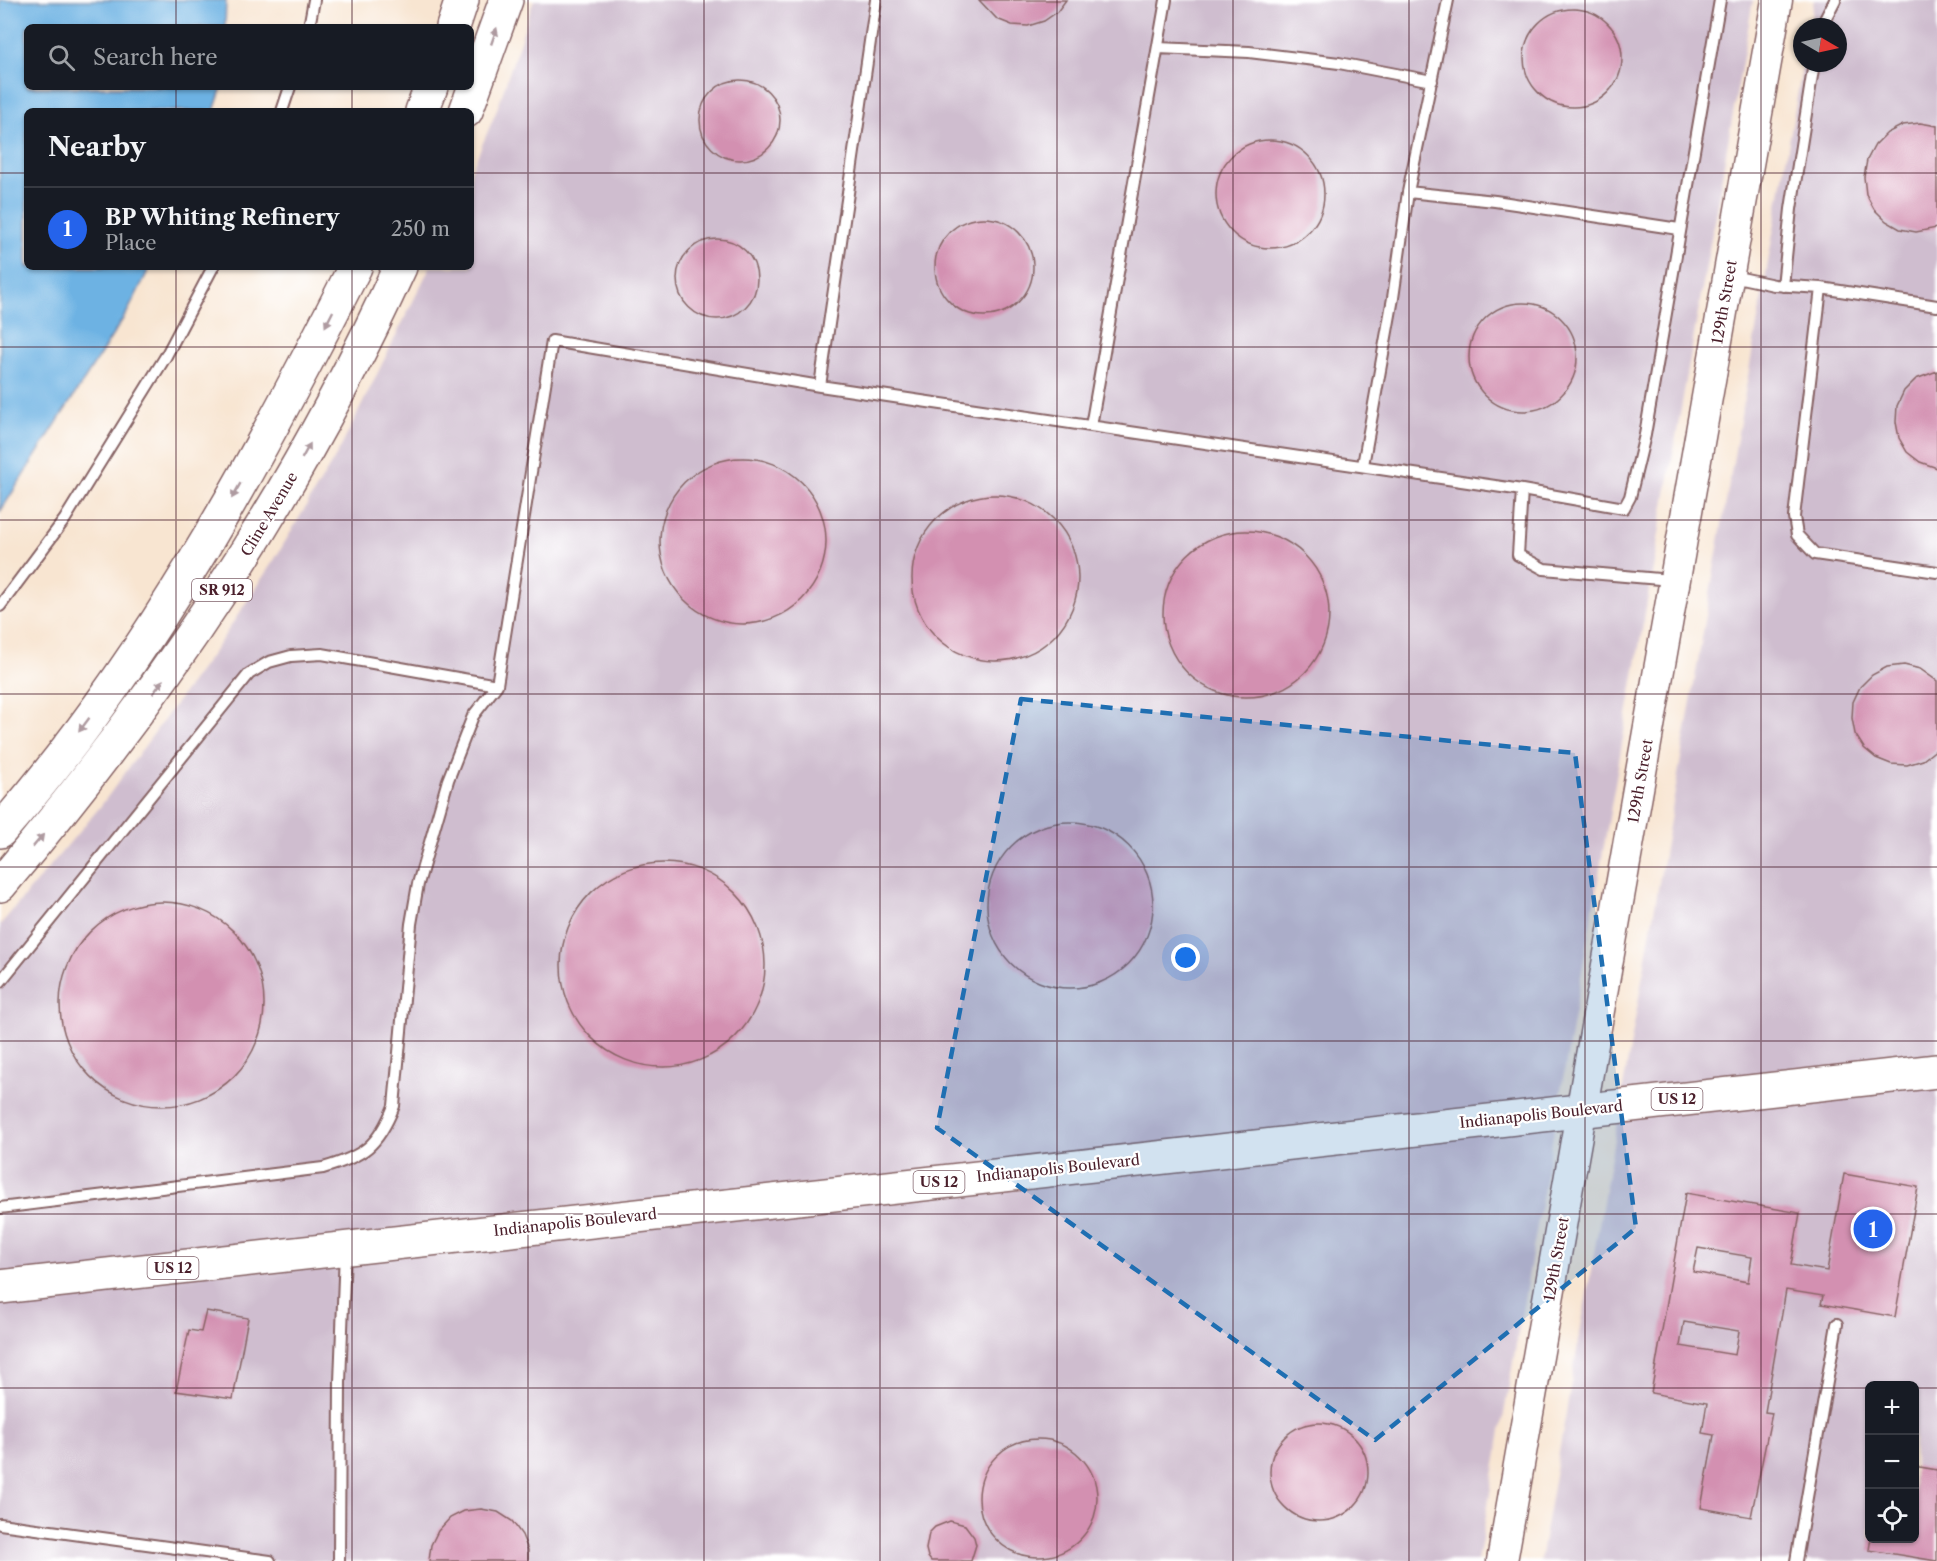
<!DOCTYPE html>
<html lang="en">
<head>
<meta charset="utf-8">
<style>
  :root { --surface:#171b24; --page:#20242c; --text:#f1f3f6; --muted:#9ea1a6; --line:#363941; --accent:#2563eb }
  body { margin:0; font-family:"Libre Caslon Text",serif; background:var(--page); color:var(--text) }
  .controls { position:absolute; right:18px; bottom:18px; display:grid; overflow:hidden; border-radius:9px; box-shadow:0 2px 4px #0004 }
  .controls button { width:54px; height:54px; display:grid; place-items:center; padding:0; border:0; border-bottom:2px solid var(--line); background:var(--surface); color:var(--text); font:30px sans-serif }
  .compass { position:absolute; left:1793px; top:18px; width:54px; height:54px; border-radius:50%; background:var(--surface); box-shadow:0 2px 4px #0004; rotate:99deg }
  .you { position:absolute; left:1186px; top:958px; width:21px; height:21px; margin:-15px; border:4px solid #fff; border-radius:50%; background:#1a73e8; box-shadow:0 0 0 9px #1a73e833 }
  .badge { display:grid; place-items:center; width:39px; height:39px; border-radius:50%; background:var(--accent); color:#fff; font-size:20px; font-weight:700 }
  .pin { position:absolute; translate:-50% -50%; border:3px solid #fff; box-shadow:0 2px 6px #0006 }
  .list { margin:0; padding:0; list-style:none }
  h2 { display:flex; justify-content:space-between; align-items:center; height:78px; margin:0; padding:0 24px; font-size:26px }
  h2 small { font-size:20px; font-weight:400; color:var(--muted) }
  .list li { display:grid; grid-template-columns:39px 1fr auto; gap:18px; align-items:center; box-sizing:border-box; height:84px; padding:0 24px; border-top:2px solid var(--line) }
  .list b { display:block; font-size:22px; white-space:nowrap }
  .list p { margin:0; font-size:20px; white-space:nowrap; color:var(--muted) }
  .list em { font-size:20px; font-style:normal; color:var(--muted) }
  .icon { flex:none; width:33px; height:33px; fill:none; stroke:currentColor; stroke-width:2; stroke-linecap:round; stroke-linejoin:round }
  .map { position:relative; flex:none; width:1937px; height:1561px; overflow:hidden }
  .search { position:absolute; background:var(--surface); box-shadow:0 2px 4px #0004; left:24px; top:24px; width:450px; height:66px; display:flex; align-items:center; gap:15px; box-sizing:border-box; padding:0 21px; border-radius:9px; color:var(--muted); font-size:22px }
  .panel { position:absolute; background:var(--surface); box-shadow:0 2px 4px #0004; left:24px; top:108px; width:450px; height:162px; border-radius:9px }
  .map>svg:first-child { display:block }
  .industrial { fill:#cfbdcf; fill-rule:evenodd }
  .water { fill:#6db2e3; stroke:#5c6887; stroke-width:1.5 }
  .building { fill:#d390b1; fill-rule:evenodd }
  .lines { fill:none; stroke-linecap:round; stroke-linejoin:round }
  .service-casing { stroke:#876465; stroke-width:14 }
  .secondary-casing { stroke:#876465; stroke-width:33 }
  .primary-casing { stroke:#876465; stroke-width:36 }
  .motorway-casing { stroke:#876465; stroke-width:36 }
  .service { stroke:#fff; stroke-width:10 }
  .secondary { stroke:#fff; stroke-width:30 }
  .primary { stroke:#fff; stroke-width:33 }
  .motorway { stroke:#fff; stroke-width:33 }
  .oneway { fill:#ae9aa0 }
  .marked { fill:#1f6fb2; fill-opacity:0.2; stroke:#1f6fb2; stroke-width:4.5; stroke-dasharray:12 8; stroke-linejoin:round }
  .grid { fill:none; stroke:#4a1f2b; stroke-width:1.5; stroke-opacity:0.55 }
  .labels { text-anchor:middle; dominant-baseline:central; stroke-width:4.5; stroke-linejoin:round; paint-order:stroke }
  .shield { fill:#fff; stroke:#80626b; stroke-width:1.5 }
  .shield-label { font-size:14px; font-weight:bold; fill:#4a1f2b }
  .street-label { font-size:15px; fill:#4a1f2b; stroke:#fff }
</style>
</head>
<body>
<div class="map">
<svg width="1937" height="1561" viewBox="0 0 1937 1561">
  <rect width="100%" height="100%" fill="#fff"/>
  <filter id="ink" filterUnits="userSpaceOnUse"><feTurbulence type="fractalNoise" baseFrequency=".0167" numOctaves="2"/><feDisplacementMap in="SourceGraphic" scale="12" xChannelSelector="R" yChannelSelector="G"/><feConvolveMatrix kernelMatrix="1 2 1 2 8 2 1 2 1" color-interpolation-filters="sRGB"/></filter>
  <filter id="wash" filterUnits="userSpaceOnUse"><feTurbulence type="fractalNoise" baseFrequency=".008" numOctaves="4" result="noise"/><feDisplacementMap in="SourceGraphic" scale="24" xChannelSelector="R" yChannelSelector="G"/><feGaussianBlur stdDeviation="1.35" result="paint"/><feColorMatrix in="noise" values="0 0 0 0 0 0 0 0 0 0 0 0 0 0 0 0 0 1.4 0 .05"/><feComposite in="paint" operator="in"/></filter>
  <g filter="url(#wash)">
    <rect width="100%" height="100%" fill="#f8e5d1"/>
    <path class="industrial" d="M534,0H1753L1478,1561H0V925L100,807L215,650L276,557L340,449L430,267H471V171L496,112Z
      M1814,0H1937V1561H1540L1803,63H1838V27H1810ZM1870,1386H1914V1538H1870Z"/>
    <path class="water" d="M0,0H226L225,27H27V87H222L214,111H27V267H150L128,311L0,512Z"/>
    <g id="blocks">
      <path class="building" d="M979,0H1066L1057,12L1044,21L1028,26L1012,25L997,19Z
        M1524 58a49 49 0 1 1 98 0a49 49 0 1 1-98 0Z
        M700 120a40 40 0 1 1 80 0a40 40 0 1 1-80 0Z
        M1920,123L1937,126V228L1916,232L1900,229L1886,221L1874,209L1866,194L1864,177L1867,160L1875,145L1887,133L1903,125Z
        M1216 194a54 54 0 1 1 108 0a54 54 0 1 1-108 0Z
        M935 267a49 49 0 1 1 98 0a49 49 0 1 1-98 0Z
        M677 279a40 40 0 1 1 80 0a40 40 0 1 1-80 0Z
        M1469 357a54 54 0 1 1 108 0a54 54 0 1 1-108 0Z
        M1937,371V468L1920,462L1907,452L1899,438L1896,422L1897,406L1904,391L1916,379Z
        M660 541a83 83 0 1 1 166 0a83 83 0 1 1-166 0Z
        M912 578a83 83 0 1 1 166 0a83 83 0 1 1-166 0Z
        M1163 614a83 83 0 1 1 166 0a83 83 0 1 1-166 0Z
        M1904,665L1920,669L1937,681V749L1923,760L1907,765L1891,764L1876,758L1864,748L1855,734L1852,718L1853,702L1860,687L1872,675L1887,667Z
        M987 905a83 83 0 1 1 166 0a83 83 0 1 1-166 0Z
        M561 965a102 102 0 1 1 204 0a102 102 0 1 1-204 0Z
        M60 1004a102 102 0 1 1 204 0a102 102 0 1 1-204 0Z
        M1844,1174L1918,1187L1895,1317L1821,1304L1823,1296L1786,1290L1765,1412L1772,1413L1751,1517L1701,1508L1714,1435L1702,1433L1707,1403L1651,1393L1686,1193L1800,1213L1791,1265L1827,1271ZM1698,1248L1752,1257L1748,1282L1693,1272ZM1684,1322L1739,1331L1735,1355L1680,1346Z
        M206,1311L248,1318L233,1399L176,1391L189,1330L201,1332Z
        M1270 1472a49 49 0 1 1 98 0a49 49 0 1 1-98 0Z
        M979 1498a59 59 0 1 1 118 0a59 59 0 1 1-118 0Z
        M1914,1466L1937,1470V1561L1869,1550L1871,1538H1914Z
        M481,1509L498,1512L512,1521L522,1535L528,1550V1561H429L431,1545L438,1531L450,1518L464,1511Z
        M950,1521L965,1525L974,1537L976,1545L971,1561H931L928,1557L926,1549L929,1533L935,1527Z"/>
    </g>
  </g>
  <g filter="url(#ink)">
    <use href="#blocks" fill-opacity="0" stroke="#876465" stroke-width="1.5"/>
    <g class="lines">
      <g class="service-casing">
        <path id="service" d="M876,0L820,386L1522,490L1518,555L1544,569L1671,580
          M309,27L314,0
          M1821,27L1835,0
          M1158,48L1249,52L1339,63L1432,81
          M282,111L290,87
          M1408,192L1495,201L1679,229
          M1732,276L1774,285L1821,288L1937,306
          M1783,286L1791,209L1814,63
          M1821,288L1794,517L1797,535L1815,554L1937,572
          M1091,426L1166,0
          M1363,465L1393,298L1408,192L1448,0
          M1522,490L1624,508L1630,497L1645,435L1720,0
          M0,606L65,519L166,356L213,267
          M0,982L249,674L269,662L291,656L322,654L497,685L552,341L820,386
          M0,1208L323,1168C364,1156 378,1146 394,1106L411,924L418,884L448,780L473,716L497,685
          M0,1524L270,1561
          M339,1561L340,1382L345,1251
          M1796,1561L1837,1324"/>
      </g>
      <g class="secondary-casing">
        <path id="secondary" d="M1502,1561L1777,0"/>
      </g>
      <g class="primary-casing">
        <path id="primary" d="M0,1287L1937,1071"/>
      </g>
      <g class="motorway-casing">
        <path id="motorway" d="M453,27L462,0
          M422,111L431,87
          M466,111L506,0
          M0,831C147,664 255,465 355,267
          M0,885C162,694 296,495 400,267"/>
      </g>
      <use href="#service" class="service"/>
      <use href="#secondary" class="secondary"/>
      <use href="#primary" class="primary"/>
      <use href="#motorway" class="motorway"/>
    </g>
    <defs><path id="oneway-solid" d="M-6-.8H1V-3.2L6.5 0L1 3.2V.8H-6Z" transform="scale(1.5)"/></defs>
    <g class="oneway">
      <use href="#oneway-solid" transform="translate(494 36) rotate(-71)"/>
      <use href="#oneway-solid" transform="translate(329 319) rotate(117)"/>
      <use href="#oneway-solid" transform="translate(306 451) rotate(-61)"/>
      <use href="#oneway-solid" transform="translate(236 491) rotate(120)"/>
      <use href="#oneway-solid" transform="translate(158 687) rotate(-54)"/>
      <use href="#oneway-solid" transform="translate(84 725) rotate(127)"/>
      <use href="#oneway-solid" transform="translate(38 841) rotate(-50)"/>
    </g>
  </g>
  <path class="marked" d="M1021,699L1575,753L1636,1228L1375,1440L937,1128Z"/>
  <path class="grid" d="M176,0V27M352,0V27M528,0V1561M704,0V1561M880,0V1561M1057,0V1561M1233,0V1561M1409,0V1561M1585,0V1561M1761,0V1561M176,87V111M352,87V111M0,173H27M471,173H1937M176,267V1561M352,267V1561M0,347H1937M0,520H1937M0,694H1937M0,867H1937M0,1041H1937M0,1214H1937M0,1388H1870M1914,1388H1937"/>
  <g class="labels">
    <g class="shield">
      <rect x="192" y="579" width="60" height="22" rx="4.5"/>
      <rect x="1651.5" y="1088" width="51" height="22" rx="4.5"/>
      <rect x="913.5" y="1171" width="51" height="22" rx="4.5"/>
      <rect x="147.5" y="1257" width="51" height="22" rx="4.5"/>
    </g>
    <g class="shield-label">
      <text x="222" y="590">SR 912</text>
      <text x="1677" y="1099">US 12</text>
      <text x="939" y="1182">US 12</text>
      <text x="173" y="1268">US 12</text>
    </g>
    <g class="street-label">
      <text transform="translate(1724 302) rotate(-80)">129th Street</text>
      <text transform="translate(269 514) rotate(-59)">Cline Avenue</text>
      <text transform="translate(1640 781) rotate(-80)">129th Street</text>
      <text transform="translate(1541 1114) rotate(-6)">Indianapolis Boulevard</text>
      <text transform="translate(1058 1168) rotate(-6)">Indianapolis Boulevard</text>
      <text transform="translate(575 1222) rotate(-6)">Indianapolis Boulevard</text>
      <text transform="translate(1556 1259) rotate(-80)">129th Street</text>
    </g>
  </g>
</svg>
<div class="controls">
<button>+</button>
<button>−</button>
<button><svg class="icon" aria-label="locate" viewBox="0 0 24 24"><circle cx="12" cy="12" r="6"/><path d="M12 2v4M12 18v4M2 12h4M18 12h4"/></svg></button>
</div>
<svg class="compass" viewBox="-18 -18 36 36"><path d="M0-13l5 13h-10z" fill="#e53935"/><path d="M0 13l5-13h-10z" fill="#9ea1a6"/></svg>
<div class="you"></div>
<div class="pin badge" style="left:1873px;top:1229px">1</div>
<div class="search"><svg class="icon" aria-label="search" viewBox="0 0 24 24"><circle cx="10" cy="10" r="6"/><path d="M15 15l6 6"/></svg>Search here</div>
<section class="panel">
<h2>Nearby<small></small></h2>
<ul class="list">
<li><span class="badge">1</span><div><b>BP Whiting Refinery</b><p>Place</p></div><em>250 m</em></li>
</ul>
</section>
</div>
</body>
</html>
